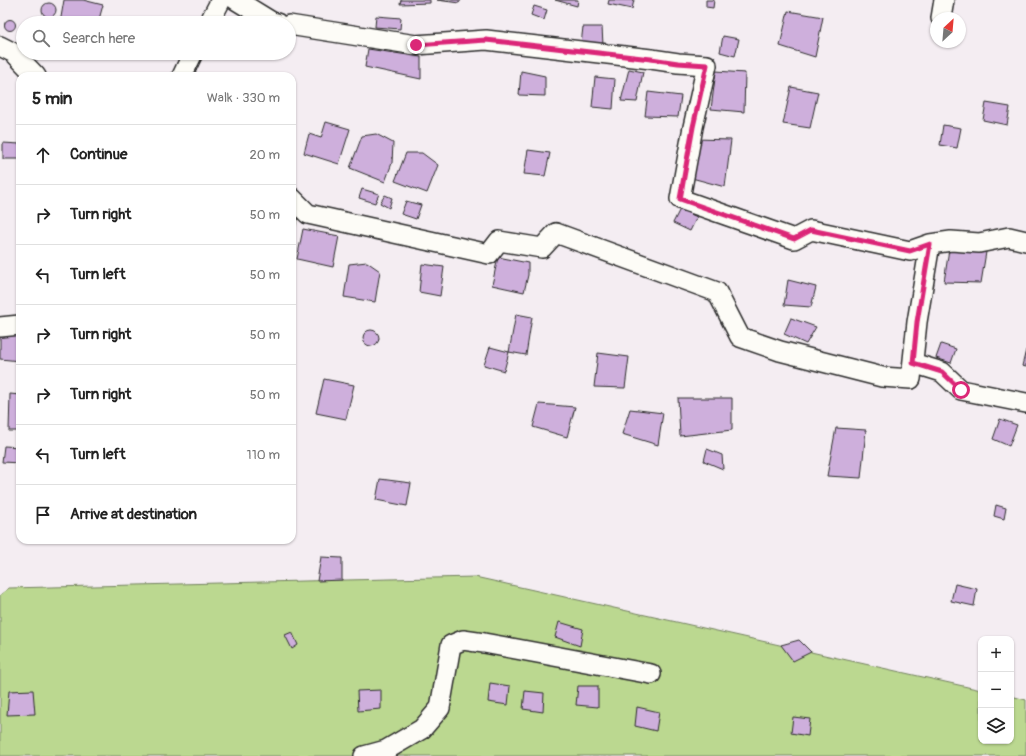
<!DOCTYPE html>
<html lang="en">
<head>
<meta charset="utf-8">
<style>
  :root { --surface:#fff; --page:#f2f2f2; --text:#222; --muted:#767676; --line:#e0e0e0 }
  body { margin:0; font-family:Pangolin,sans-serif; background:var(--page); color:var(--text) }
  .controls { position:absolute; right:12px; bottom:12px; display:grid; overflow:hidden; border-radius:8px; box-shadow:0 1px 3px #0004 }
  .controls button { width:36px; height:36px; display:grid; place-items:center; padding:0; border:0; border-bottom:1px solid var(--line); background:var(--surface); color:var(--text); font:20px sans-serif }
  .compass { position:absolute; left:930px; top:12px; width:36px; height:36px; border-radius:50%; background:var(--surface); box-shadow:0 1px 3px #0004; rotate:26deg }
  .stop { position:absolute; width:12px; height:12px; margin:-9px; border:3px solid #db2777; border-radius:50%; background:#fff }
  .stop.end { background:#db2777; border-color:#fff; box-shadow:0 1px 4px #0008 }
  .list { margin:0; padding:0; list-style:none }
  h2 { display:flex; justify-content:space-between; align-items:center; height:52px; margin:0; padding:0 16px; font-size:17px }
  h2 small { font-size:13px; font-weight:400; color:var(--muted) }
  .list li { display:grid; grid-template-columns:26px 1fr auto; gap:12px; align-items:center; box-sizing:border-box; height:60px; padding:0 16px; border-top:1px solid var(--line) }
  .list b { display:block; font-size:15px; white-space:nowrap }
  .list em { font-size:13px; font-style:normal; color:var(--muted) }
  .icon { flex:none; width:22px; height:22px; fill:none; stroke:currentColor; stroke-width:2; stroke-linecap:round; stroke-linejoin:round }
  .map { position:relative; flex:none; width:1026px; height:756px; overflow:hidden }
  .search { position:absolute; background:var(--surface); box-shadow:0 1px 3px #0004; left:16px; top:16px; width:280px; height:44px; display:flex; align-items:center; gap:10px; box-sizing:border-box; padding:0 14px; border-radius:22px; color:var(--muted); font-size:15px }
  .panel { position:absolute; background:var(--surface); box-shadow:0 1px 3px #0004; left:16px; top:72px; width:280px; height:472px; border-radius:12px }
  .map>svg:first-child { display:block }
  .green { fill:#bbd890; stroke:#73825e }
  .building { fill:#ceafdc; stroke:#2b2b2b }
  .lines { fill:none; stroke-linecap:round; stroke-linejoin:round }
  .minor-casing { stroke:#2b2b2b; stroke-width:22 }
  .minor { stroke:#fdfcf7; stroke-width:19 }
  .route { stroke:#db2777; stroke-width:5 }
</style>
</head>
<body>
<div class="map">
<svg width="1026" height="756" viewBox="0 0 1026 756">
  <rect width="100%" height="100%" fill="#f4edf2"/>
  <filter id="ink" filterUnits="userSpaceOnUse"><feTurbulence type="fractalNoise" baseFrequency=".025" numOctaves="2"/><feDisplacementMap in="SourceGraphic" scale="8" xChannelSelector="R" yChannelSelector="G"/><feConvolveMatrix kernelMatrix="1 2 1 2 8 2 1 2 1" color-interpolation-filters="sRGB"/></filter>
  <g filter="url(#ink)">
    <path class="green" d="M292,209L298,215L294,234H292Z
      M475,577L981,690V741H1011V696L1026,700V756H0V595L9,588Z"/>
    <path class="building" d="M64,0H83L103,5L98,23H60Z
      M401,0H430V3L400,4Z
      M437,0H461L459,3Z
      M555,0H578L577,6Z
      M609,0H634L632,9L608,4Z
      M706,0H714L713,8L706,7Z
      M42 10a7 7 0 1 1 14 0a7 7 0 1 1-14 0Z
      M534,6L547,10L544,20L531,15Z
      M788,11L823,17L815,57L780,46Z
      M376,16L401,18L400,29L375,27Z
      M4.5 25a5.5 5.5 0 1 1 11 0a5.5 5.5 0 1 1-11 0Z
      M583,27H602L603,45L581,44Z
      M723,36L739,39L735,56L720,52Z
      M368,49L421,57V79L365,67Z
      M629,69L643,72L637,102L621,101Z
      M521,71L545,76V96L519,95Z
      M716,71L745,73L744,112L711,109Z
      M595,77L615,79L613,109L592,107Z
      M791,87L818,92L810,128L783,124Z
      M648,92L681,96L678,117L645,116Z
      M986,103L1010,107L1007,125L983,120Z
      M326,122L350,129L339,164L304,153L309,134L321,138Z
      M943,125L961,128L957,148L940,145Z
      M376,134L393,143L392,163L385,182L350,168L362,136Z
      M696,139L731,140L725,187L688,177Z
      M3,143L20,144V159H3Z
      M528,150L550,153L545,176L524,174Z
      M406,153H422L438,165L427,193L395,181Z
      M362,189L379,194L375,203L359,198Z
      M385,195L392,198L389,208L380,203Z
      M406,201L421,205L416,219L401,214Z
      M680,209L697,217L690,231L673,223Z
      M303,229L339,236L333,267L297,259Z
      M949,249L986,252L981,283L944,282Z
      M498,257L528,263V275L524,292L492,285Z
      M367,262L380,271L375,302L344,297L349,264Z
      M422,264L444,267L440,296L419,292Z
      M788,280L816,287L811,307L784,305Z
      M516,314L532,317L526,355L509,352Z
      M791,318L816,327L806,344L784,334Z
      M363 338a8 8 0 1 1 16 0a8 8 0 1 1-16 0Z
      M0,334L20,336V361L0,359Z
      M941,344L956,349L951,363L936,358Z
      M490,347L509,352L504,371L484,365Z
      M1026,350V367L1022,366Z
      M598,353L629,357L625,388L594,387Z
      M324,379L354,385L346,419L316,413Z
      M10,394L20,395V431H9Z
      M678,398H732V430L680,436Z
      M539,404L575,407L567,437L533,427Z
      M630,409L663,413L658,445L622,434Z
      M1000,419L1017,425L1009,446L993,439Z
      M836,428L866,430L861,478L827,476Z
      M4,446L20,447V463L2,462Z
      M707,449L722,455L723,469L704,461Z
      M380,479L411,483L407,506L376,500Z
      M996,505L1006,508L1004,519L994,516Z
      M321,557L342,558V580L317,581Z
      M955,584L977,589L974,606L951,601Z
      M559,622L583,629L580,646L555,637Z
      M292,632L298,645L292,649L285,635Z
      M799,640L811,652L793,661L781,645Z
      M490,683L510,686L508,705L488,702Z
      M578,686H598V707L576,705Z
      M33,690L35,714L7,715L9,691Z
      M381,690V709L358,711L357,691Z
      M525,691L544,693L543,712L523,709Z
      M637,707L659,712L656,731L635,726Z
      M793,717L810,719L808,736L791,733Z"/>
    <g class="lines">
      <g class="minor-casing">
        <path id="minor" d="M236,0L272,22L277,23
          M941,18L944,0
          M209,23L221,0
          M289,25L416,45L486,40L651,59L678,63L707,65L693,127L680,199L794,239L811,230L910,251L930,244L951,241L979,243L1009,237L1026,241
          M0,46L14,53L36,76
          M182,76L193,53
          M292,198L308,214L489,254L499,241L542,248L556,233L717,292L740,337L780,351L882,377L911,379L917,322L930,244
          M0,327L20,325
          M913,363L942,372L961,390L1026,403
          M364,756L386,750L422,729L440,708L451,645L463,640L484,643L651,674"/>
      </g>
      <use href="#minor" class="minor"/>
    </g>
  </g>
  <g class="lines" filter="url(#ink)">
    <path class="route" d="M416,45L486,40L651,59L678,63L707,65L693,127L680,199L794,239L811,230L910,251L930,244L917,322L913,363L942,372L961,390"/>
  </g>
</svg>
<div class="controls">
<button>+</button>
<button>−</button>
<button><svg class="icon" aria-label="layers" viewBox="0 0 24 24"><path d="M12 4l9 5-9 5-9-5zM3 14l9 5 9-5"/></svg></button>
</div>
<svg class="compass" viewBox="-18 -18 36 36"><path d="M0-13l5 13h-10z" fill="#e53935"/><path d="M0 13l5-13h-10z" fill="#767676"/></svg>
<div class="stop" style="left:961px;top:390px"></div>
<div class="stop end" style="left:416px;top:45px"></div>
<div class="search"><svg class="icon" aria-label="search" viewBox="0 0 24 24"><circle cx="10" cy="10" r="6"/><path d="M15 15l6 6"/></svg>Search here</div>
<section class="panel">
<h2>5 min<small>Walk · 330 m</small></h2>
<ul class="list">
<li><svg class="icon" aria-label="ahead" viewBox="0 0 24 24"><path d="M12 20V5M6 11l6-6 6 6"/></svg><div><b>Continue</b></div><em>20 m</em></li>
<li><svg class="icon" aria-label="right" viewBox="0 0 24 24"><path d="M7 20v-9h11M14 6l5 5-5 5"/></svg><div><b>Turn right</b></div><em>50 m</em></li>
<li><svg class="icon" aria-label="left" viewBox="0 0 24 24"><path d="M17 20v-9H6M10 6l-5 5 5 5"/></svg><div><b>Turn left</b></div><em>50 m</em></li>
<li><svg class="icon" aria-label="right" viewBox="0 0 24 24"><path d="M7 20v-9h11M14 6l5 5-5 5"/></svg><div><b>Turn right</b></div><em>50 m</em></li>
<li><svg class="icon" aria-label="right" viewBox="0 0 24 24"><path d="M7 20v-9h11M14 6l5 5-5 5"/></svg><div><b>Turn right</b></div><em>50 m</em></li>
<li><svg class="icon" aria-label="left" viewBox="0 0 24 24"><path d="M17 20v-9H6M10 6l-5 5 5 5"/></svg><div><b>Turn left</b></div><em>110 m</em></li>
<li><svg class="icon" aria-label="arrive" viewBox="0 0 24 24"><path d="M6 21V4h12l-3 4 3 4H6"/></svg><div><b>Arrive at destination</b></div></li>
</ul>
</section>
</div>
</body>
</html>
